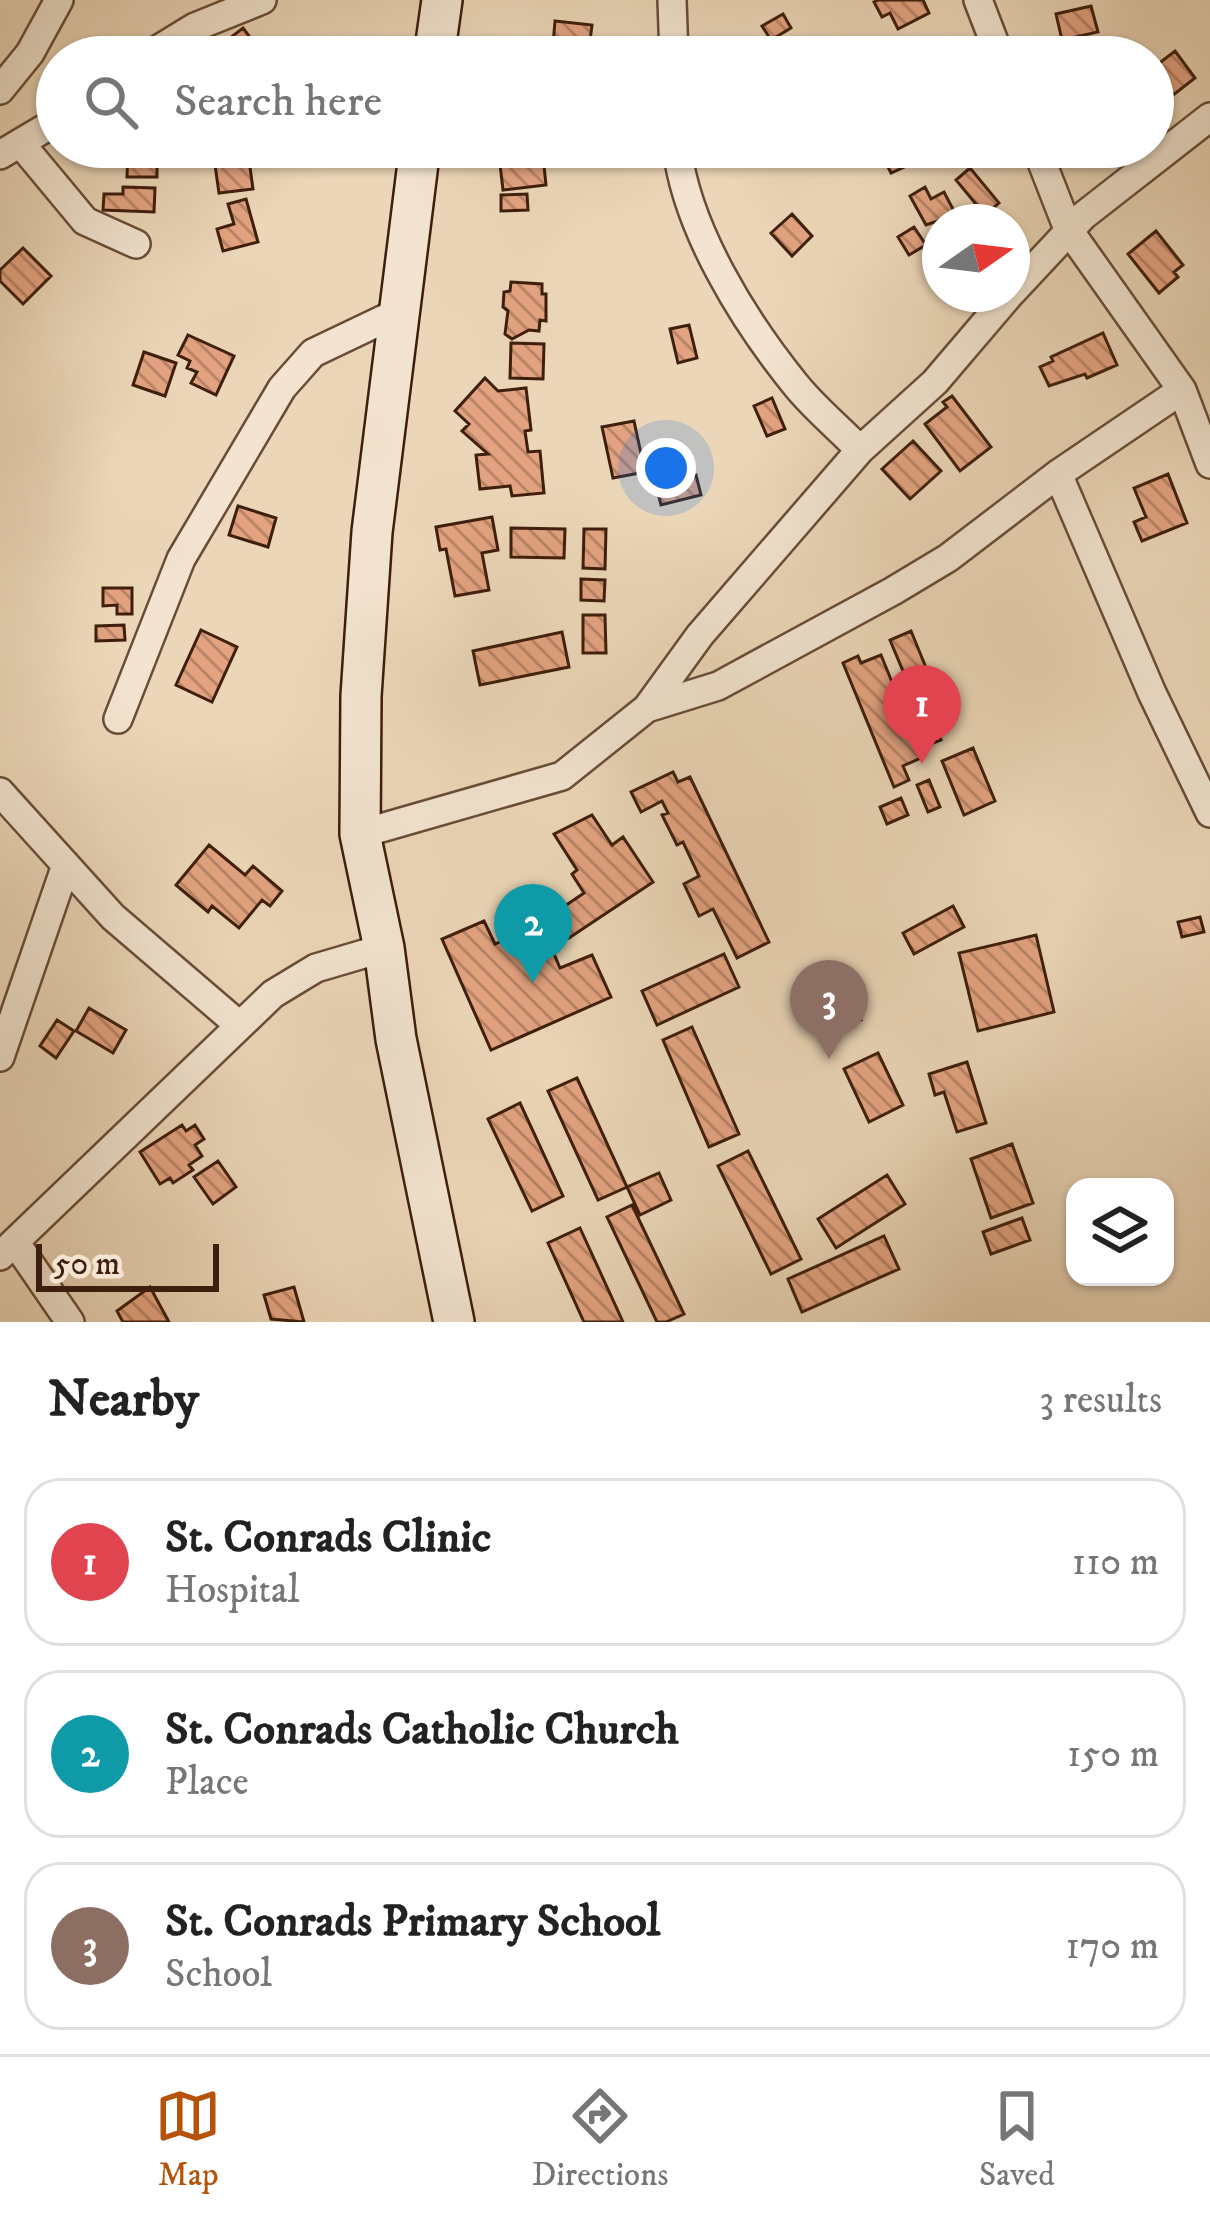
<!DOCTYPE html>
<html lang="en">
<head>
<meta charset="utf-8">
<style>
  :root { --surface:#fff; --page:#f2f2f2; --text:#222; --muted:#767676; --line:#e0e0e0; --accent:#b45309 }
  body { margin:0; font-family:"IM FELL DW Pica",serif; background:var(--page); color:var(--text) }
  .controls { position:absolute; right:36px; bottom:36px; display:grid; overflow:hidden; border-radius:24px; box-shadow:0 3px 9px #0004 }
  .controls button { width:108px; height:108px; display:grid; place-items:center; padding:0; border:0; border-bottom:3px solid var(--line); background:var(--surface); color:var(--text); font:60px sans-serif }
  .compass { position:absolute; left:922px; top:204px; width:108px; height:108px; border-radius:50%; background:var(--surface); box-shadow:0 3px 9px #0004; rotate:76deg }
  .scale { position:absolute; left:36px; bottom:30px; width:183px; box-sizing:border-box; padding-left:12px; border:6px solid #3e1e0c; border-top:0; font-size:33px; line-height:42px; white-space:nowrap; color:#3e1e0c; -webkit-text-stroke:9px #f2e4d0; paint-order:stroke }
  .you { position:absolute; left:666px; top:468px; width:42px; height:42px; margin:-30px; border:9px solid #fff; border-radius:50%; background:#1a73e8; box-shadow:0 0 0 18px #1a73e833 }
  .badge { display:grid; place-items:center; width:78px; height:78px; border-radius:50%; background:var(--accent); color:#fff; font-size:39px; font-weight:700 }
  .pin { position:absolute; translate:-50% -99px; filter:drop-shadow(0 3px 6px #0008) }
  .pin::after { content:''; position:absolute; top:63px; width:42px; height:36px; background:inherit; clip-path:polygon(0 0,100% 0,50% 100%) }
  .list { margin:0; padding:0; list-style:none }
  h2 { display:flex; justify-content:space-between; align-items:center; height:156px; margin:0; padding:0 48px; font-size:51px }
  h2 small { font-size:39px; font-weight:400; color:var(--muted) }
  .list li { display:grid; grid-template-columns:78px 1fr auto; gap:36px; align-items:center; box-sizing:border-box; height:168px; margin:0 24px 24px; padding:0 24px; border:3px solid var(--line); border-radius:36px }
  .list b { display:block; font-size:45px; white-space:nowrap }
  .list p { margin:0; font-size:39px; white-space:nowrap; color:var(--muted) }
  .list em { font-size:39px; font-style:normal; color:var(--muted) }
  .icon { flex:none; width:66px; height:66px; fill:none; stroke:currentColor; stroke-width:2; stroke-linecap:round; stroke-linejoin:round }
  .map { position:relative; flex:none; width:1210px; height:1322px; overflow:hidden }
  .search { position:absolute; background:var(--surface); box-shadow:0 3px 9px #0004; left:36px; right:36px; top:36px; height:132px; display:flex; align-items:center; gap:30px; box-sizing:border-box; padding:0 42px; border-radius:66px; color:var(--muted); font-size:45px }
  .sheet { height:732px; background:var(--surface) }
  nav { display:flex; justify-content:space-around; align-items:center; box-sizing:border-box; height:168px; border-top:3px solid var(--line); background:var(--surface); font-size:33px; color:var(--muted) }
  nav a { display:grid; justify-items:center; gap:6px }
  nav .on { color:var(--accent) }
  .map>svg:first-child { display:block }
  .building { fill:url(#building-back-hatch); stroke:#3e1e0c; stroke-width:3 }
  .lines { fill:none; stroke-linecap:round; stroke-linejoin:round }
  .street-casing { stroke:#694c37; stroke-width:32 }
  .secondary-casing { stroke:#3e1e0c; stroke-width:44 }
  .street { stroke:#f2e4d0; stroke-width:27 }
  .secondary { stroke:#f2e4d0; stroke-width:39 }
</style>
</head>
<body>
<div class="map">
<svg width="1210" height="1322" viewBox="0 0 1210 1322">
  <defs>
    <pattern id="building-back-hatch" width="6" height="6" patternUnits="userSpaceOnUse" patternTransform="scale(3)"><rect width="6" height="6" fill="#e3a380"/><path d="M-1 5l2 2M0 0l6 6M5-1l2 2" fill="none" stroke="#b98467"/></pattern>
  </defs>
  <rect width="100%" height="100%" fill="#ebd6b7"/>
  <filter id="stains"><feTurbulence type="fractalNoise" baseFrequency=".00167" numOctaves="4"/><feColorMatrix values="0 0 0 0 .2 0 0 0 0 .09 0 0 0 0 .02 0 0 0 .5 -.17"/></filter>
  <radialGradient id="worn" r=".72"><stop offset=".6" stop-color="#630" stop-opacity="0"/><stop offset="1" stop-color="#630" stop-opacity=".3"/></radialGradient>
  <path class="building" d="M878,0H923L929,13L898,29L890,13L882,17L874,2Z
    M1091,6L1098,32L1062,40L1056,14Z
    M783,14L791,28L771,40L762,26Z
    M555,21L592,25L588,57H552Z
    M243,28L257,47L243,57H205Z
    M1175,51L1195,78L1154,110L1153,68Z
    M128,147H157V177H127Z
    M504,147H542L546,185L503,190L499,156L505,155Z
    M878,147H943L944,149L891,173Z
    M249,160L253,189L219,193L215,165Z
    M970,168L999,203L985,215L956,180Z
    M123,187L155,188L154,212L103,210L104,194H123Z
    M925,187L931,199L944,192L956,215L926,225L910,196Z
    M527,194L528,210L501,211V195Z
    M246,199L258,242L223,251L217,229L234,224L228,204Z
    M792,214L812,236L792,256L771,233Z
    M914,227L926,245L909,255L898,237Z
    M1156,231L1183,265L1174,272L1178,277L1159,293L1128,254Z
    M23,248L51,276L23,304L0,281V270Z
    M511,282L542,284V294H546V321L540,320L539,331L529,330L512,339L505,334L508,311L503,307L504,292L510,291Z
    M689,325L697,358L678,363L670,329Z
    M1103,333L1117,365L1087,378L1085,374L1049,386L1040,367L1053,361L1051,357Z
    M188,335L234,356L216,395L191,383L197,372L187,368L190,361L178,355Z
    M511,343L544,344L543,379L510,378Z
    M144,352L176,363L165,396L133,385Z
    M485,378L498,391L526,388L531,430L525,431L528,452L540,451L544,493L512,496L510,486L480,489L476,455L488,454L462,431L469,424L455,411Z
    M952,396L991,447L960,471L925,424L947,407L943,402Z
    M772,398L785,429L767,436L754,406Z
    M634,421L645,472L613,478L602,427Z
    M913,441L941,471L910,499L882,469Z
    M1168,474L1187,523L1142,541L1134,522L1146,517L1134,488Z
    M696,475L701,495L661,505L656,485Z
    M238,506L276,518L268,547L229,535Z
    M492,517L498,550L482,553L489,590L455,596L446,549L440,550L436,527Z
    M511,528L565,529L564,558L511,557Z
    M584,529H606L605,569L583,568Z
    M581,579L605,580L604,601L581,600Z
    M103,588H132V614H117V605L103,606Z
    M583,615H605L606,653H583Z
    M124,625L125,640L96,641V626Z
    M201,630L237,647L212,702L176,685Z
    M911,631L929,675L908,683L890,640Z
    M562,632L569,667L480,685L473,651Z
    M881,655L903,709L924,700L941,740L920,748L923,757L903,766L909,780L894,787L843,663L858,656L861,663Z
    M973,748L995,801L964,815L942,761Z
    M673,772L678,782L690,777L769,942L737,958L713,909L699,916L684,884L699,876L683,842L677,845L662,815L668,813L662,801L641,812L631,792Z
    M929,780L940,807L928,812L917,785Z
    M901,798L908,815L887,824L880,807Z
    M592,815L612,845L623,837L653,882L569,938L553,914L584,893L572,874L577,870L554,834Z
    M209,845L245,875L253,866L282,891L270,906L262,900L239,928L212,906L208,912L176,885Z
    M953,906L964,927L914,954L903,933Z
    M1200,917L1204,932L1182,937L1178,922Z
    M484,921L495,944L541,923L560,968L592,955L611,997L491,1050L442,939Z
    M1036,935L1054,1012L978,1031L959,953Z
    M724,954L739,987L657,1025L642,991Z
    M833,964L861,1020L837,1032L810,975Z
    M89,1008L126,1030L113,1053L76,1031Z
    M57,1020L74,1031L56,1058L40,1046Z
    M692,1027L739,1134L709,1147L663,1040Z
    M878,1053L903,1105L869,1122L844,1069Z
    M967,1062L986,1123L957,1132L944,1092L935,1095L929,1074Z
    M577,1078L627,1187L598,1200L548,1091Z
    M520,1103L563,1196L532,1211L488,1119Z
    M182,1125L186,1131L195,1125L204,1139L195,1145L202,1156L189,1165L193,1170L173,1183L170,1178L160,1184L140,1152Z
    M1012,1144L1033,1203L991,1218L971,1159Z
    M748,1151L801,1259L771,1274L718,1166Z
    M218,1161L236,1187L213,1204L194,1177Z
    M659,1173L671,1200L640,1215L627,1187Z
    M887,1175L905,1204L836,1248L818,1219Z
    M632,1205L684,1314L666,1322H657L607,1217Z
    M1022,1218L1030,1240L991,1254L983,1232Z
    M580,1228L623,1322H584L548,1243Z
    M884,1236L899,1269L802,1312L788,1279Z
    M150,1287L169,1322H123L117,1311Z
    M294,1287L304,1322L271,1319L264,1295Z"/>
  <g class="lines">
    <g class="street-casing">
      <path id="street" d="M672,0L674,57
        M978,0L1000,57
        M146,57L195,27L262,0
        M0,90L30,53L59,0
        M21,144L85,221L136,244
        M677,147C686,228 744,321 795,384C814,408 839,428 860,450
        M1036,147L1068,229L1182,390L1210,464
        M0,155L57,121
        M1012,292L1083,216L1210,117
        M1058,474L1152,693L1210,813
        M647,708L718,686L893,591L948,558L1058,474L1182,390
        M118,719L181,559L282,388L313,353L399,312
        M0,792L113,917L239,1025
        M360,834L562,776L647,708L700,635L860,450L935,382L1010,294
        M0,1057L66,865
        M15,1242L70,1322
        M0,1256L273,994L316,968L384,948"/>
    </g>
    <g class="secondary-casing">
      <path id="secondary" d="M434,57L442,0
        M420,147L372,532L361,696L360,834L384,948L396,1039L454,1322"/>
    </g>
    <use href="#street" class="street"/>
    <use href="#secondary" class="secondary"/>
  </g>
  <rect width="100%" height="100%" filter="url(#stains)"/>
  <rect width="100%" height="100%" fill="url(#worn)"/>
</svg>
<div class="controls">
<button><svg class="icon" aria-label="layers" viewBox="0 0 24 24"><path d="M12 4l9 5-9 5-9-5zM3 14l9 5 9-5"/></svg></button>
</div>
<svg class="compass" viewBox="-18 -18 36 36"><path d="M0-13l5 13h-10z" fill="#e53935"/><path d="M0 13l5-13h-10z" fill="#767676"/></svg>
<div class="scale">50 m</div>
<div class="you"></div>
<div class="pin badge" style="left:922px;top:764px;background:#e0444e">1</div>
<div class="pin badge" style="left:533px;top:983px;background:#0f9aa8">2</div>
<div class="pin badge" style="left:829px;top:1059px;background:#8d6e63">3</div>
<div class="search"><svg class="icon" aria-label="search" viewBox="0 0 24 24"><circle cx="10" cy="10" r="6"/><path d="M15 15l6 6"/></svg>Search here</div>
</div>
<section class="sheet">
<h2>Nearby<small>3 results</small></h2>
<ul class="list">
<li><span class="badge" style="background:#e0444e">1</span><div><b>St. Conrads Clinic</b><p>Hospital</p></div><em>110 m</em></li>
<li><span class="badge" style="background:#0f9aa8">2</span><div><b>St. Conrads Catholic Church</b><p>Place</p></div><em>150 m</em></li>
<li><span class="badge" style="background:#8d6e63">3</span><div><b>St. Conrads Primary School</b><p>School</p></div><em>170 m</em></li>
</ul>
</section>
<nav>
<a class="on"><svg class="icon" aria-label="map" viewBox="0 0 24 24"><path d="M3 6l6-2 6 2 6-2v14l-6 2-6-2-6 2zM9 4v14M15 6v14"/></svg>Map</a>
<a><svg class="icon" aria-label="directions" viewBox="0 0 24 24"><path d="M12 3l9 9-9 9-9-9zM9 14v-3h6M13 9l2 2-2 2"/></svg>Directions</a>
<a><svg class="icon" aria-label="saved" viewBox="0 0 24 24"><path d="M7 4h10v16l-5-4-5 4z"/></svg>Saved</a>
</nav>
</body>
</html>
